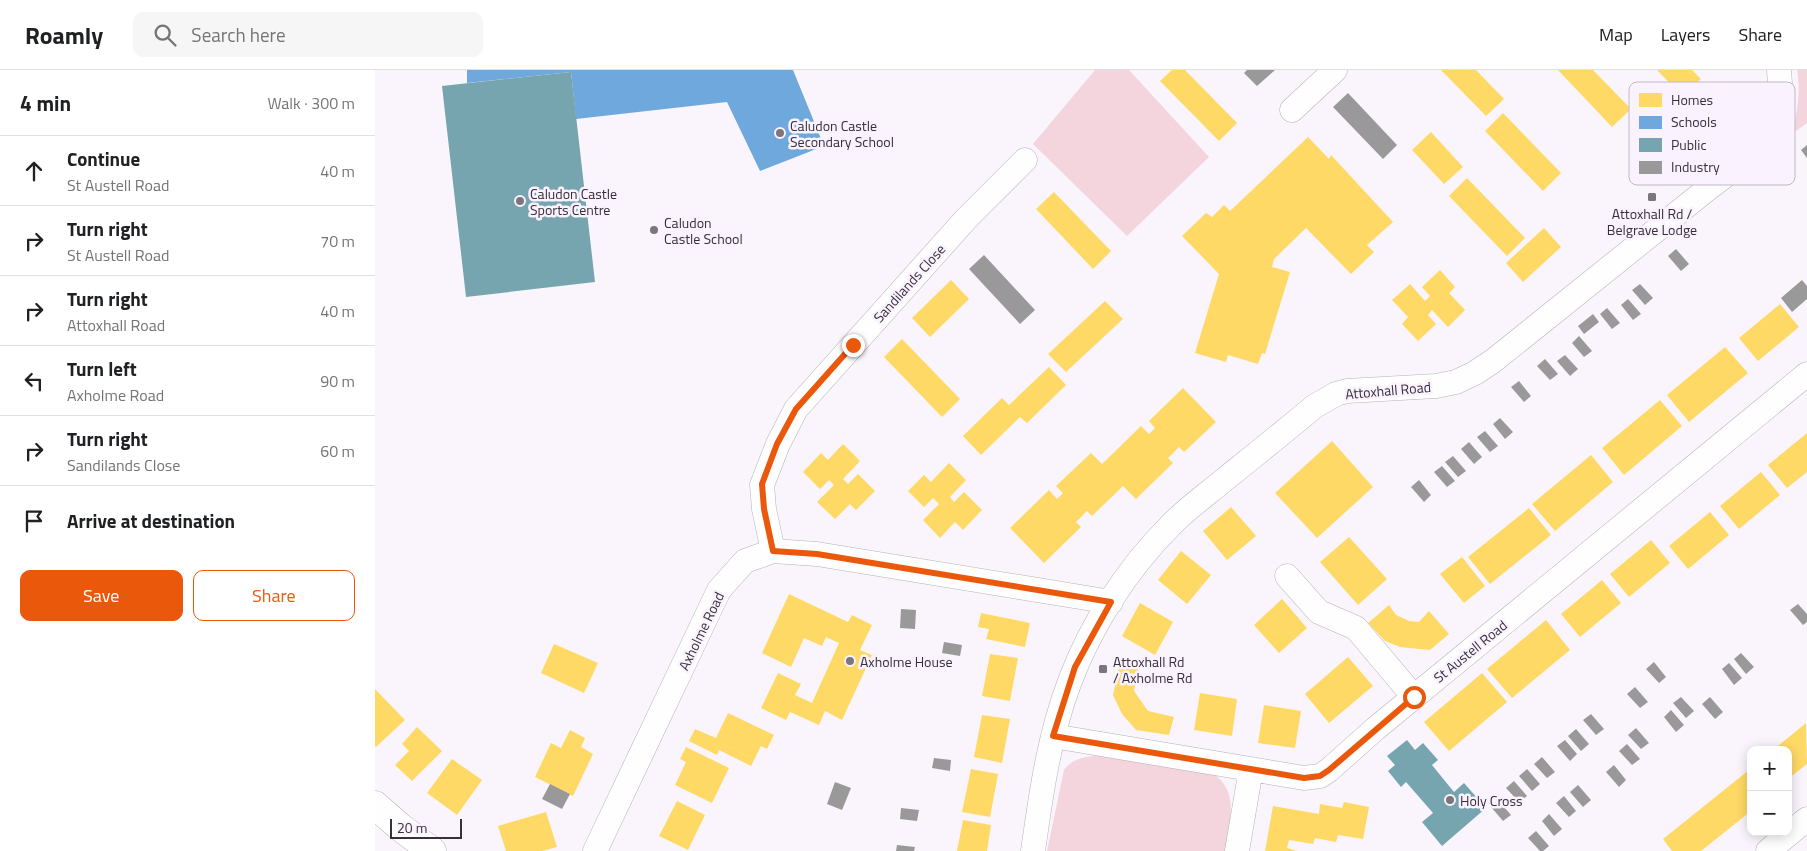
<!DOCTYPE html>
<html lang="en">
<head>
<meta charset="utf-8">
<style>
  :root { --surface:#fff; --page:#f6f6f6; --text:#202124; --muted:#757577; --line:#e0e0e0; --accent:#ea580c }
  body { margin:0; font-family:"Titillium Web",sans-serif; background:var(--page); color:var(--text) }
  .controls { position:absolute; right:15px; bottom:15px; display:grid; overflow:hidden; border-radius:10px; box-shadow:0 2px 12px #0003 }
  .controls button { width:45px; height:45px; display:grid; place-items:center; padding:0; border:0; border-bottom:1px solid var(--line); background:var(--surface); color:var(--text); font:25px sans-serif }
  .scale { position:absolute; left:15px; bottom:12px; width:72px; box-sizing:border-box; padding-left:5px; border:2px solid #353136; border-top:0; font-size:14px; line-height:18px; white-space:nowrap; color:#353136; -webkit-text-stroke:4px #fbf2ff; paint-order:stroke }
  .stop { position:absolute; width:15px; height:15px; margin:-11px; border:4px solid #ea580c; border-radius:50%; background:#fff }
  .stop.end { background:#ea580c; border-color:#fff; box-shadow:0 1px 5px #0008 }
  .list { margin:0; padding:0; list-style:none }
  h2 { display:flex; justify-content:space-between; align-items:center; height:65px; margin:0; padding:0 20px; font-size:21px }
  h2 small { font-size:16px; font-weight:400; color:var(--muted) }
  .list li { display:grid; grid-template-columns:32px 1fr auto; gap:15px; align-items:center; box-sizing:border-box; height:70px; padding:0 20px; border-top:1px solid var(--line) }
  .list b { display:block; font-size:19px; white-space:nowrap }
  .list p { margin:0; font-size:16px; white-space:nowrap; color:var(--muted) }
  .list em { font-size:16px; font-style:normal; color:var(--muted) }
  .actions { display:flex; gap:10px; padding:15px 20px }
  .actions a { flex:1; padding:11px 0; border:1px solid var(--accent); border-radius:10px; text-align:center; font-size:18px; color:var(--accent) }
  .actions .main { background:var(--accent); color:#fff }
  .icon { flex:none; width:28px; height:28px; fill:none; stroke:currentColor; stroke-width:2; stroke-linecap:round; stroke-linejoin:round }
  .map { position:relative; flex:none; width:1432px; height:781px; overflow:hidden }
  header { display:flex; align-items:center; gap:30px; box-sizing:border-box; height:70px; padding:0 25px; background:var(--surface); border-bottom:1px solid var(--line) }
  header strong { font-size:24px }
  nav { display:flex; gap:28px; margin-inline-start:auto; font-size:18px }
  .search { width:350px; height:45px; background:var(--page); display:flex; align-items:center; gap:12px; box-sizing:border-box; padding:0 18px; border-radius:10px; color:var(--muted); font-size:19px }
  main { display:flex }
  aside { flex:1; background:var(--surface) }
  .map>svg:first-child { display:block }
  .green { fill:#f4d4dd }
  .homes { fill:#ffd966 }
  .schools { fill:#6fa8dc }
  .public { fill:#76a5af }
  .industry { fill:#999 }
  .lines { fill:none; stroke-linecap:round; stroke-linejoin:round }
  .street-casing { stroke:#b5b1b6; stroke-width:25 }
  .secondary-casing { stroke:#b5b1b6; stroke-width:29 }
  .street { stroke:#fefeff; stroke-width:24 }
  .secondary { stroke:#fefeff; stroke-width:28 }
  .route { stroke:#ea580c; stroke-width:6 }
  .poi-dot { fill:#7a767b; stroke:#fbf2ff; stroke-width:2 }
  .labels { text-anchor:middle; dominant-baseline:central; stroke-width:5; stroke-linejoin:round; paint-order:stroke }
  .poi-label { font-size:14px; fill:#353136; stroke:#fbf2ff; text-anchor:start }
  .street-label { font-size:14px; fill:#353136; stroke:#fbf2ff }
  .key { fill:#fbf2ff; stroke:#c0b8c3; stroke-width:1 }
  .key-label { font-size:14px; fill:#353136 }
</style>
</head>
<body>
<header>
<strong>Roamly</strong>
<div class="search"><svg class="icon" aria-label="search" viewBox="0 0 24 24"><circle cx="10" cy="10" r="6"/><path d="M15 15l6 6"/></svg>Search here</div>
<nav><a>Map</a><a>Layers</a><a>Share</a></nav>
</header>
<main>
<aside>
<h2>4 min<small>Walk · 300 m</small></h2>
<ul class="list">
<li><svg class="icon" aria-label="ahead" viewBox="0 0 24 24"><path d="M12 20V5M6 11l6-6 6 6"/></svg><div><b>Continue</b><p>St Austell Road</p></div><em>40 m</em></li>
<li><svg class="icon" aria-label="right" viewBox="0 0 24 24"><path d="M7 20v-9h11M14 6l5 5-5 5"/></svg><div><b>Turn right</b><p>St Austell Road</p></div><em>70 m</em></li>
<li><svg class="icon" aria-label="right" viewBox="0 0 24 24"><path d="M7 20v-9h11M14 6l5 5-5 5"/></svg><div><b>Turn right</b><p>Attoxhall Road</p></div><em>40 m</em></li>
<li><svg class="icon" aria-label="left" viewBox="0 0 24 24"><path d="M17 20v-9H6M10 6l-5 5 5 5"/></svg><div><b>Turn left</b><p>Axholme Road</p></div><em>90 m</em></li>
<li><svg class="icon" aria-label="right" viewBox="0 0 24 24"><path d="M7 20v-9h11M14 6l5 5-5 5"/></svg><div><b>Turn right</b><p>Sandilands Close</p></div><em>60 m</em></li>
<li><svg class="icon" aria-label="arrive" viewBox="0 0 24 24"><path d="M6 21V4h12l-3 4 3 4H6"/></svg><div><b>Arrive at destination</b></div></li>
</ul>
<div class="actions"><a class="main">Save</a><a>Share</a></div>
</aside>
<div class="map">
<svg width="1432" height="781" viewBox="0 0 1432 781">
  <rect width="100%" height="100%" fill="#faf5fc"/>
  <path class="green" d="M720,0H754L834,87L752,166L658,74Z
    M1422,0H1432V53L1417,64C1422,43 1426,22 1422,0Z
    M725,685L837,703C866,721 854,754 850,781H672L689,700C698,688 710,687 725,685Z"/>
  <path class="homes" d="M797,0H810L862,53L844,71L785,11Z
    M1066,0H1101L1129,29L1111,46Z
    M1183,0H1218L1256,39L1237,57Z
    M1282,0H1317L1326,9L1308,27Z
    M1128,43L1186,103L1168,121L1110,61Z
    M1056,62L1088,97L1069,114L1037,80Z
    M933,67L954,89L956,85L1018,152L992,175L999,182L976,204L931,158L899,189L897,197L915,202L890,284L887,283L883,294L853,285L851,292L820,283L844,204L807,166L831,143L837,147L849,135L855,141Z
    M1092,108L1150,168L1132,186L1074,126Z
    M679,122L736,181L718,199L661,139Z
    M1169,158L1186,177L1148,212L1131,193Z
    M1065,200L1080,217L1074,223L1090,240L1073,257L1057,240L1053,245L1061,254L1043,271L1027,254L1033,247L1017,230L1035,214L1050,231L1055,226L1047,217Z
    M576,210L594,229L555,267L537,248Z
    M730,231L748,249L691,302L673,284Z
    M1405,234L1424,257L1383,291L1364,268Z
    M527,269L585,329L567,347L509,287Z
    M1350,277L1373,303L1314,352L1292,325Z
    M674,297L691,315L652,353L645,347L606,385L588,366L627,328L634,335Z
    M808,318L841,352L809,382L804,377L793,388L798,393L761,429L748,416L717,446L712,441L701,452L706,457L669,493L635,458L674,420L682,429L688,423L681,416L716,383L727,394L766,356L774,364L780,358L774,351Z
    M1285,330L1307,356L1249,405L1227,378Z
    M1432,363V402L1412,418L1393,395Z
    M957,371L998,417L942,468L900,423Z
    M468,374L485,391L468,409L473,414L483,404L500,421L481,440L475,434L460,449L442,432L459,415L454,410L445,419L428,402L446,383L453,390Z
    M1216,385L1238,412L1180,461L1157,434Z
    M574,393L591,410L575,427L579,432L589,422L607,440L588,460L580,452L565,468L548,450L564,434L558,428L549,437L533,421L549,405L556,412Z
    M1386,402L1405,425L1364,459L1345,436Z
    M856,437L881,466L852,490L828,461Z
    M1154,438L1176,465L1115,514L1093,487Z
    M1335,442L1354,465L1313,499L1294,476Z
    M974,467L1012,509L983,535L945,492Z
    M1276,470L1295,493L1254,527L1235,504Z
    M806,481L836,505L812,534L783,510Z
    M1087,487L1110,516L1089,533L1065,504Z
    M1227,510L1246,533L1205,567L1186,544Z
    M414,524L473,552L477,545L497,555L485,580L497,585L467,650L450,641L444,655L415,642L411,650L386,638L403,603L426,614L420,625L437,633L464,573L451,567L447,576L429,568L416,597L387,583Z
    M907,529L932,558L904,583L879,555Z
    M765,533L798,552L780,585L747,566Z
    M1014,535L1021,545L1034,551L1044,552L1054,541L1074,564L1055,580L1025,577L1010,571L993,553Z
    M606,543L655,553L650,577L611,569L614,559L603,557Z
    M1171,550L1195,580L1137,628L1112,599Z
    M179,574L223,593L209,623L166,603Z
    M615,584L643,588L635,631L607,626Z
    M973,587L998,616L954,653L930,624Z
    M745,593L764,595L759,621L773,641L799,647L794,665L761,660L747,644L738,625Z
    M1107,603L1132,632L1074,681L1049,652Z
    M0,619L30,650L1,677L0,676Z
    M825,623L862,629L857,666L819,660Z
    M889,635L926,641L920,678L883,673Z
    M353,643L399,665L392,679L386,676L376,696L344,680L342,685L314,671L320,659L341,668Z
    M607,645L635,649L627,693L599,687Z
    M1431,653L1432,694L1413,709V680H1398Z
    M42,657L67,681L37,711L20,695L34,681L27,674Z
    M195,660L210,668L206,677L218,684L198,726L160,707L176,673L186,678Z
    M311,677L354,698L337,733L300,715L311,692L305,689Z
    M77,689L107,710L82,745L52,723Z
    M596,699L623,704L615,747L587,742Z
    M1374,700L1376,702V741L1326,781H1297L1288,769Z
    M302,731L330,745L313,780L284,766Z
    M969,732L994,737L988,769L963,765L961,772L940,768L938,774L914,770L912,778L922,781H890L898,736L944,744L945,734L967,738Z
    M171,742L182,777L167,781H131L123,756Z
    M588,750L616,755L612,781H582Z"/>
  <path class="schools" d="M92,0H418L449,76L385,101L352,32L201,49L196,2L92,13Z"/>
  <path class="public" d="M196,2L220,212L91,227L67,16Z
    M1032,670L1040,680L1048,673L1063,690L1057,695L1079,722L1089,713L1111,738L1067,776L1047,752L1058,743L1031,712L1026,717L1013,701L1020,695L1012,686Z"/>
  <path class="industry" d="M872,0H900L882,16L869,3Z
    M973,23L1022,75L1008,89L958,37Z
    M1432,75V88L1426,80Z
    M1301,179L1314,194L1306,201L1293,186Z
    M609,185L660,240L645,254L594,199Z
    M1427,210L1432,216V229L1417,242L1406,228Z
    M1265,214L1278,228L1270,235L1257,220Z
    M1253,229L1266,244L1258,250L1246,235Z
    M1232,238L1245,253L1237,259L1225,244Z
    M1218,244L1224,252L1209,264L1203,256Z
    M1204,266L1217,281L1209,287L1197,273Z
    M1190,285L1203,299L1195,306L1182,291Z
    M1170,289L1183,304L1175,310L1162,296Z
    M1144,311L1156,326L1149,332L1136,317Z
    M1125,348L1138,362L1130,369L1118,354Z
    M1110,361L1123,376L1115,382L1102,367Z
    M1094,372L1107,387L1099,394L1086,379Z
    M1078,386L1091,401L1083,407L1070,392Z
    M1067,396L1080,411L1072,417L1059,402Z
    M1044,410L1056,425L1049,432L1036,417Z
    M1423,534L1432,544V552L1428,555L1415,540Z
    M526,539L541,540L540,559L525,558Z
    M569,572L587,575L585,586L567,583Z
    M1366,583L1379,597L1371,604L1359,589Z
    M1279,592L1291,607L1284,613L1271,599Z
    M1354,593L1367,608L1359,615L1347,599Z
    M1260,617L1273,632L1265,638L1252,624Z
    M1306,627L1319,641L1311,648L1298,633Z
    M1335,627L1348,642L1340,649L1327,634Z
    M1296,640L1309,655L1301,662L1289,647Z
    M1216,644L1229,659L1221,665L1208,650Z
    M1261,658L1274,673L1266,679L1253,665Z
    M1201,659L1214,674L1206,681L1193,666Z
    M1190,670L1202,684L1195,691L1182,676Z
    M1252,674L1265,689L1257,695L1244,681Z
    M1167,687L1180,702L1172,708L1159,694Z
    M559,688L576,690L575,701L557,698Z
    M1239,695L1251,710L1244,717L1231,702Z
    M1152,699L1165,714L1157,721L1144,706Z
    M1139,711L1152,726L1144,732L1131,718Z
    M460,712L476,718L467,740L452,734Z
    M175,714L195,724L187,739L167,729Z
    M1203,715L1216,730L1208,737L1195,722Z
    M1189,726L1201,741L1194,747L1181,733Z
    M1123,730L1136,745L1128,751L1116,737Z
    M526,738L544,740L542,751L525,749Z
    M1174,744L1187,759L1179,766L1167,751Z
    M1161,761L1174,776L1168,781H1165L1153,768Z
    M522,775L540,777L539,781H521Z"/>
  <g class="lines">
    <g class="street-casing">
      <path id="street" d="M917,40L960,0
        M398,481L389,439L387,415L403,374L421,339L591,149L650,90
        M912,506L944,542L981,558L1039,627
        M678,666L929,708L945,706L954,700L1000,659L1432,304
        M220,781L344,520L370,491L398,481L442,484L736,532
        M658,781C666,724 674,666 695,611C716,555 752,499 795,456C811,439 831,425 849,410C880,385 910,361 940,336L961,324L972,321L1061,316L1081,312L1100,303L1118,291L1335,117L1368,92L1393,67L1406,28L1404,0
        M862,781L876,699
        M1393,781L1432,749"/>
    </g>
    <g class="secondary-casing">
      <path id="secondary" d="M0,735L25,757L57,781"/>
    </g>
    <use href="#street" class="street"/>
    <use href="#secondary" class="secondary"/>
  </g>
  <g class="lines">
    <path class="route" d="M478,275L421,339L402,374L387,414L389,439L398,481L442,484L736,532L700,597L678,666L929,708L945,706L954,700L1039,627"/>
  </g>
  <g class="poi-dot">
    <circle cx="405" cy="63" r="5"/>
    <rect x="1272" y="122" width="10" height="10" rx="2.5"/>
    <circle cx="145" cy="131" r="5"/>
    <circle cx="279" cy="160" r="5"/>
    <circle cx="475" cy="591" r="5"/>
    <rect x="723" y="594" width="10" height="10" rx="2.5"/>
    <circle cx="1075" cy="730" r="5"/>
  </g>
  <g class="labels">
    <g class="poi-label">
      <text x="415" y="55">Caludon Castle<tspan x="415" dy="16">Secondary School</tspan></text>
      <text x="155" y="123">Caludon Castle<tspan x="155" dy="16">Sports Centre</tspan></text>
      <text x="1277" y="143" text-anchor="middle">Attoxhall Rd /<tspan x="1277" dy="16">Belgrave Lodge</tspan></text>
      <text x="289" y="152">Caludon<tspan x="289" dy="16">Castle School</tspan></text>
      <text x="485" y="591">Axholme House</text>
      <text x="738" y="591">Attoxhall Rd<tspan x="738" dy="16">/ Axholme Rd</tspan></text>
      <text x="1085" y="730">Holy Cross</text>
    </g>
    <g class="street-label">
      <text transform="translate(534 213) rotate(-48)">Sandilands Close</text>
      <text transform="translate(1013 320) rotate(-5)">Attoxhall Road</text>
      <text transform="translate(326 561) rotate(-64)">Axholme Road</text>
      <text transform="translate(1095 581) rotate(-39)">St Austell Road</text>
    </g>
  </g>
  <rect x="1254" y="12" width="166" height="103" rx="8" class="key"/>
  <rect x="1264" y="23" width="23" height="14" fill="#ffd966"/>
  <rect x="1264" y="46" width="23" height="13" fill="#6fa8dc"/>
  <rect x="1264" y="68" width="23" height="14" fill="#76a5af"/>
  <rect x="1264" y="91" width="23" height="13" fill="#999"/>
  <g class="key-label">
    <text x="1296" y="35">Homes</text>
    <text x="1296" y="57">Schools</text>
    <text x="1296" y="80">Public</text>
    <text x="1296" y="102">Industry</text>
  </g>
</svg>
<div class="controls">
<button>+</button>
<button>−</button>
</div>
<div class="scale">20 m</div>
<div class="stop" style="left:1039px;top:627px"></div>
<div class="stop end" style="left:478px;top:275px"></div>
</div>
</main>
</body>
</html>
